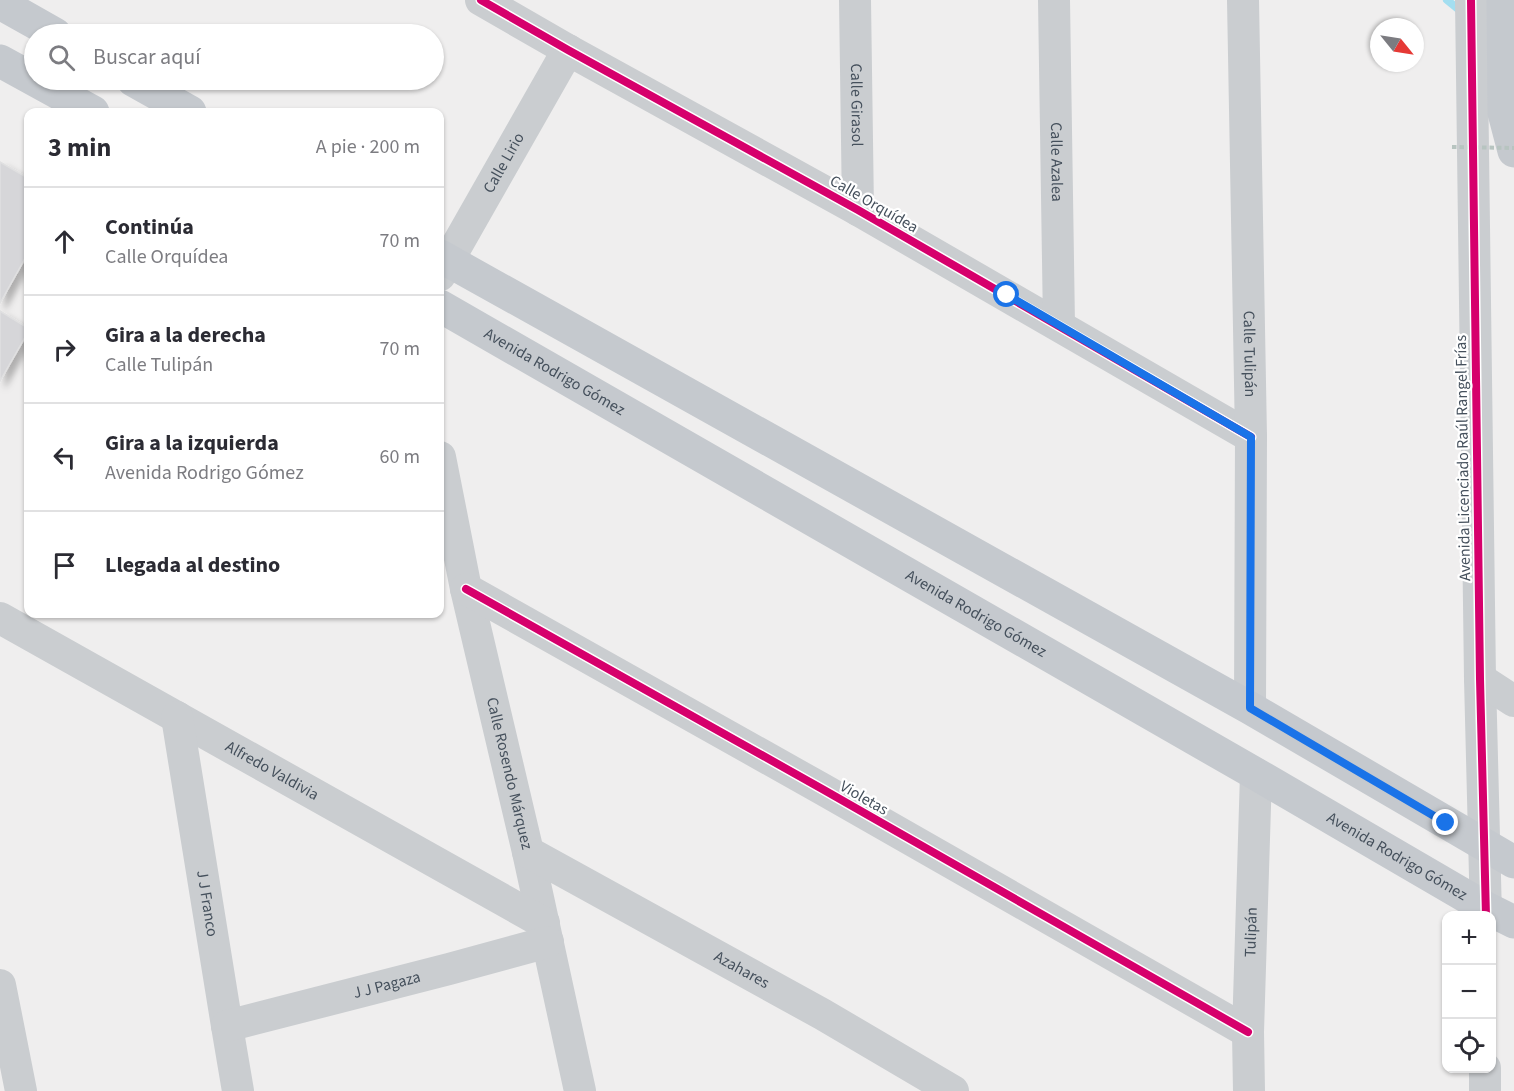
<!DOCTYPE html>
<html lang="es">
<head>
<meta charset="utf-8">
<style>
  :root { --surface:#fff; --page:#f2f2f3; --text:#2b2b33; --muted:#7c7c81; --line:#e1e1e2 }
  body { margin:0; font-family:"Source Sans 3",sans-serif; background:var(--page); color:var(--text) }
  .controls { position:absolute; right:18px; bottom:18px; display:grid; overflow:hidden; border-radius:12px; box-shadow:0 2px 4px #0004 }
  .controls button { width:54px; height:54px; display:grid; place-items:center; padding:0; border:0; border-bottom:2px solid var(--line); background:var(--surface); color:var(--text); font:30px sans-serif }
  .compass { position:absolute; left:1370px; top:18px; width:54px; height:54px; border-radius:50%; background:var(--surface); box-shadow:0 2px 4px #0004; rotate:120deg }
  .stop { position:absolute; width:18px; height:18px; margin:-14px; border:4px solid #1a73e8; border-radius:50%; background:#fff }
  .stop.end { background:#1a73e8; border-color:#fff; box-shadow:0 2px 6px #0008 }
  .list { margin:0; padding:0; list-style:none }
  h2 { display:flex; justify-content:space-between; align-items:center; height:78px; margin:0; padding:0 24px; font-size:26px }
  h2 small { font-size:20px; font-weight:400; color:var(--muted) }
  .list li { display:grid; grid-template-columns:39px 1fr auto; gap:18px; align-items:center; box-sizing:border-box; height:108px; padding:0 24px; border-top:2px solid var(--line) }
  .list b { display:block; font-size:22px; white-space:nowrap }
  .list p { margin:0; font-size:20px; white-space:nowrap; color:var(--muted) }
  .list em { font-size:20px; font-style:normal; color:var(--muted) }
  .icon { flex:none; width:33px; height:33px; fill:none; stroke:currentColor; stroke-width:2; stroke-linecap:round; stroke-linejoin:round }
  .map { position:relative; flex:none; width:1514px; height:1091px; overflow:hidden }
  .search { position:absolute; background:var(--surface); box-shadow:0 2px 4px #0004; left:24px; top:24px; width:420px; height:66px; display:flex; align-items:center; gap:15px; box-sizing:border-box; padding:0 21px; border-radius:33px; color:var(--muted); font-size:22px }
  .panel { position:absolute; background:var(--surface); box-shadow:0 2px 4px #0004; left:24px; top:108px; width:420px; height:510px; border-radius:12px }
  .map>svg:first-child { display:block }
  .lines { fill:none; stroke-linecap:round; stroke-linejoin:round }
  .stream { stroke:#a3def0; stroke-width:8 }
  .building { fill:#d6d6d9; stroke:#e0e0e1; stroke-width:1.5; filter:url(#shadow) }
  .minor { stroke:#cacdd0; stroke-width:32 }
  .major { stroke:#c5c9ce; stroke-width:33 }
  .path-bridge { stroke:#b7c4c0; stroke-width:4; stroke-dasharray:4.5 3; stroke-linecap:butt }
  .cycleway-casing { stroke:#fff; stroke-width:11 }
  .cycleway { stroke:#d6006c; stroke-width:8 }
  .route { stroke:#1a73e8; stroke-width:8 }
  .labels { text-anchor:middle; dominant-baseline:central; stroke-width:4.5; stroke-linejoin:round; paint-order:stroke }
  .street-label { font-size:16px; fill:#45505c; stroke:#fff }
</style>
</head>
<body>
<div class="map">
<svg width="1514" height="1091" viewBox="0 0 1514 1091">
  <defs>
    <filter id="shadow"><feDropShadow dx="5.5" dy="5.5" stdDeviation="3" flood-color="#0004"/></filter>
  </defs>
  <rect width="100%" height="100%" fill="#efeeee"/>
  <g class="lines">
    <path class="stream" d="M1447,0L1463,13"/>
  </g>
  <path class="building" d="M0,162L28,178V253L0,303Z
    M0,311L28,328V332L0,381Z"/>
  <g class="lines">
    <g class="minor">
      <path d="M481,0L568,50L858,210L1251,437"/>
      <path id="s1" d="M855,0L858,210"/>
      <path id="s2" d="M1054,0L1059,325"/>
      <path id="s3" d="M1243,0L1251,437L1250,708"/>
      <path d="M1471,0L1480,679L1486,916"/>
      <path id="s4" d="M440,275L568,50"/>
      <path id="s5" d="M440,457L466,589L528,852L580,1091"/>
      <path d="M466,589L824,790L1248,1032"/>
      <path id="s6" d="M0,618L544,923"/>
      <path d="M1480,679L1514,701"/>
      <path id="s7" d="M177,717L227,1026L238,1091"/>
      <path id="s8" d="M528,852L822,1014L953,1091"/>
      <path d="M0,985L21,1091"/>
      <path id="s9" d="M227,1026L449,969L548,942"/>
      <path id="s10" d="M1249,1091L1248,1032L1256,774"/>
      <path d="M1485,1091V1068"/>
    </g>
    <g class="major">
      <path d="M1503,0L1504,113L1514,151"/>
      <path d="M0,3L55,34"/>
      <path d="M0,61L93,112"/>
      <path d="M133,80L190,112"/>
      <path d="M440,256L1250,708L1514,862"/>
      <path id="s11" d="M440,306L1256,774L1486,908L1514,922"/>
    </g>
    <path class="path-bridge" d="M1452,147L1514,148"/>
    <g class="cycleway-casing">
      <path id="cycleway" d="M481,0L568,50L858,210L1251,437
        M1471,0L1480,679L1486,916
        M466,589L824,790L1248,1032"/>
    </g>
    <use href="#cycleway" class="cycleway"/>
  </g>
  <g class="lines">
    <path class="route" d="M1007,295L1251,437L1250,708L1446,823"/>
  </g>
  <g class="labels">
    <g class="street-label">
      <text stroke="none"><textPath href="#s1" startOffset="105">Calle Girasol</textPath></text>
      <text stroke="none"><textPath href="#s4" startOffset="129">Calle Lirio</textPath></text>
      <text stroke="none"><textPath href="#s2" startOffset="162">Calle Azalea</textPath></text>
      <text transform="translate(874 204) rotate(30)">Calle Orquídea</text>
      <text stroke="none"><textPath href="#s3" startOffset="354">Calle Tulipán</textPath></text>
      <text stroke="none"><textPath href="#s11" startOffset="132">Avenida Rodrigo Gómez</textPath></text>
      <text transform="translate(1463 458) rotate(-91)">Avenida Licenciado Raúl Rangel Frías</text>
      <text stroke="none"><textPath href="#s11" startOffset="618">Avenida Rodrigo Gómez</textPath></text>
      <text stroke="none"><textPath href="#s6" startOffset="312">Alfredo Valdivia</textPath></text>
      <text stroke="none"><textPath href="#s5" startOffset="324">Calle Rosendo Márquez</textPath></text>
      <text transform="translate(864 798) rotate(30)">Violetas</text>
      <text stroke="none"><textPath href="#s11" startOffset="1104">Avenida Rodrigo Gómez</textPath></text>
      <text stroke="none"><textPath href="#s7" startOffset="189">J J Franco</textPath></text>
      <text stroke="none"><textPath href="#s10" startOffset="159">Tulipán</textPath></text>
      <text stroke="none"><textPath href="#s8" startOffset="244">Azahares</textPath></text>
      <text stroke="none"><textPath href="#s9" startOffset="165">J J Pagaza</textPath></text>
    </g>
  </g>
</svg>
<div class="controls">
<button>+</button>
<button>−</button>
<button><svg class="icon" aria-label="locate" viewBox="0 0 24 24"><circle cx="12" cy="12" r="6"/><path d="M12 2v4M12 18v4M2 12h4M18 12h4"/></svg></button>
</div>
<svg class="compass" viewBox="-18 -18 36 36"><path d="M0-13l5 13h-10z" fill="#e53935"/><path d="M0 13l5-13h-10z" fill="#7c7c81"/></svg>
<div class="stop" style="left:1007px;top:295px"></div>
<div class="stop end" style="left:1446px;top:823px"></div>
<div class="search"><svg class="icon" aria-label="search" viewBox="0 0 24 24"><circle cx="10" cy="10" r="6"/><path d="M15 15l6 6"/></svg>Buscar aquí</div>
<section class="panel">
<h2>3 min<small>A pie · 200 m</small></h2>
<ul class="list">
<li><svg class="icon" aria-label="ahead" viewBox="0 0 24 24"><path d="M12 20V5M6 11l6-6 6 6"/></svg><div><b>Continúa</b><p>Calle Orquídea</p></div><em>70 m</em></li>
<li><svg class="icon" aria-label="right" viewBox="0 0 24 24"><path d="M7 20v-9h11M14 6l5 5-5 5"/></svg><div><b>Gira a la derecha</b><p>Calle Tulipán</p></div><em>70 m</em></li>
<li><svg class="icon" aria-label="left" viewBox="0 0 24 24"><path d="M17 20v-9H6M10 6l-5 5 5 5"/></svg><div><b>Gira a la izquierda</b><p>Avenida Rodrigo Gómez</p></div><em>60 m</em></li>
<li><svg class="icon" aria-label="arrive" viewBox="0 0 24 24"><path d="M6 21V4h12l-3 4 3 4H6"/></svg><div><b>Llegada al destino</b></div></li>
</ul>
</section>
</div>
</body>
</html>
